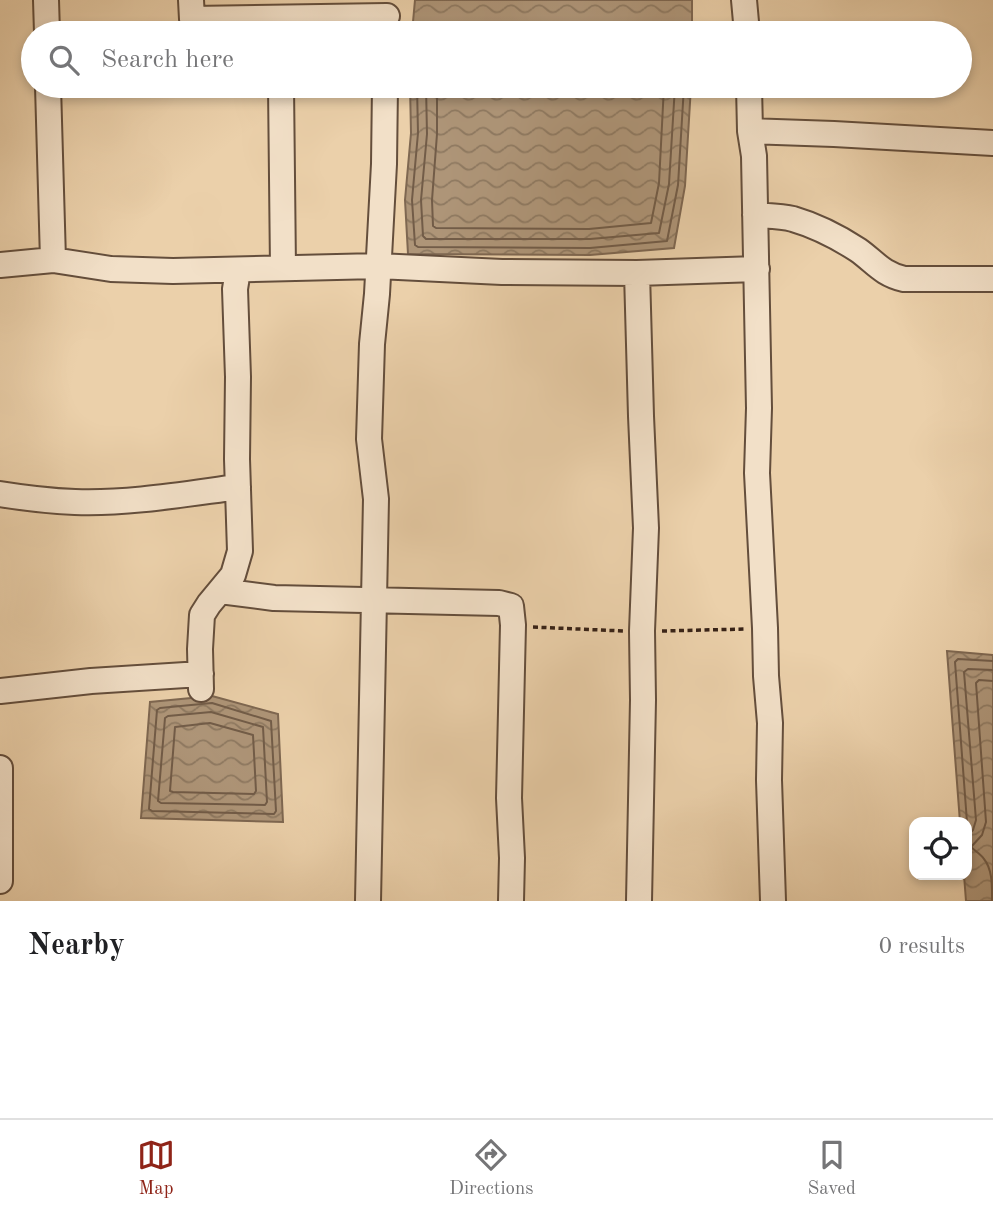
<!DOCTYPE html>
<html lang="en">
<head>
<meta charset="utf-8">
<style>
  :root { --surface:#fff; --page:#f2f2f2; --text:#202124; --muted:#757577; --line:#e0e0e0; --accent:#8f2418 }
  body { margin:0; font-family:"Old Standard TT",serif; background:var(--page); color:var(--text) }
  .controls { position:absolute; right:21px; bottom:21px; display:grid; overflow:hidden; border-radius:14px; box-shadow:0 4px 10px #0003 }
  .controls button { width:63px; height:63px; display:grid; place-items:center; padding:0; border:0; border-bottom:2px solid var(--line); background:var(--surface); color:var(--text); font:35px sans-serif }
  .list { margin:0; padding:0; list-style:none }
  h2 { display:flex; justify-content:space-between; align-items:center; height:91px; margin:0; padding:0 28px; font-size:30px }
  h2 small { font-size:23px; font-weight:400; color:var(--muted) }
  .icon { flex:none; width:38px; height:38px; fill:none; stroke:currentColor; stroke-width:2; stroke-linecap:round; stroke-linejoin:round }
  .map { position:relative; flex:none; width:993px; height:901px; overflow:hidden }
  .search { position:absolute; background:var(--surface); box-shadow:0 4px 10px #0003; left:21px; right:21px; top:21px; height:77px; display:flex; align-items:center; gap:18px; box-sizing:border-box; padding:0 24px; border-radius:38px; color:var(--muted); font-size:26px }
  .sheet { height:217px; background:var(--surface) }
  nav { display:flex; justify-content:space-around; align-items:center; box-sizing:border-box; height:98px; border-top:2px solid var(--line); background:var(--surface); font-size:19px; color:var(--muted) }
  nav a { display:grid; justify-items:center; gap:4px }
  nav .on { color:var(--accent) }
  .map>svg:first-child { display:block }
  .water { fill:url(#water-waves); stroke:#7e6751; stroke-width:2 }
  .lines { fill:none; stroke-linecap:round; stroke-linejoin:round }
  .shore { stroke:#725c48; stroke-width:2 }
  .minor-casing { stroke:#644e3c; stroke-width:28 }
  .path { stroke:#372217; stroke-width:3.5; stroke-dasharray:5 3.5; stroke-linecap:butt }
  .minor { stroke:#f2e0c8; stroke-width:24 }
</style>
</head>
<body>
<div class="map">
<svg width="993" height="901" viewBox="0 0 993 901">
  <defs>
    <pattern id="water-waves" width="16" height="10" patternUnits="userSpaceOnUse" patternTransform="scale(1.75)"><rect width="16" height="10" fill="#ae9578"/><path d="M0 5q4-4 8 0t8 0" fill="none" stroke="#8e7961"/></pattern>
  </defs>
  <rect width="100%" height="100%" fill="#ebd0aa"/>
  <filter id="stains"><feTurbulence type="fractalNoise" baseFrequency=".00286" numOctaves="4"/><feColorMatrix values="0 0 0 0 .2 0 0 0 0 .09 0 0 0 0 .02 0 0 0 .5 -.17"/></filter>
  <radialGradient id="worn" r=".72"><stop offset=".6" stop-color="#630" stop-opacity="0"/><stop offset="1" stop-color="#630" stop-opacity=".3"/></radialGradient>
  <path class="water" d="M415,0H692V33H412Z
    M410,86H691L685,186L674,248L590,255L408,254L405,200L411,133Z
    M947,651L993,655V901H966L964,875H967V822H960Z
    M212,696L278,714L283,822L141,818L150,702Z"/>
  <g class="lines">
    <path class="shore" d="M417,86L418,133L412,200L415,245L418,247L590,248L667,241L678,185L684,86
      M426,86L427,134L421,200L423,236L426,239H590L659,233L669,184L675,86
      M437,86V134L432,200L433,226L436,228L589,229L651,223L659,183L664,86
      M212,703L271,721L276,811L274,814L152,811L149,809L157,710L160,708Z
      M211,712L263,727L267,802L265,805L161,803L158,801L165,718L168,716Z
      M210,723L253,735L256,791L254,794L173,792L170,791L175,727Z
      M967,822L955,662L958,659L993,661
      M967,836L973,830L976,820L964,672L968,669L993,670
      M992,901C992,888 993,870 984,859C981,854 975,851 971,847L982,835L986,822L976,683L979,680L993,681"/>
    <g class="minor-casing">
      <path id="minor" d="M46,0L47,33
        M191,0L192,19L387,16
        M744,0L747,33
        M48,86L53,260
        M281,86L283,268
        M749,86L750,131L754,156L759,408L757,473L765,628L766,676L770,723L769,780L773,901
        M750,131L834,134L993,143
        M755,215C768,216 781,216 793,219C817,226 838,237 858,250C875,262 882,274 904,279H993
        M0,265L53,260L111,269L173,271L378,266L502,272L637,273L757,269
        M637,273L641,416L646,528L642,631L643,700L639,901
        M0,494C25,498 50,501 75,502C128,504 185,494 238,487
        M220,591L274,598L499,603L511,606L513,625L509,798L512,858L511,901
        M201,689L200,649L202,615L209,604L233,575L240,551L237,459L238,377L235,289L238,270
        M0,691L91,681L201,674
        M0,768V881
        M368,901L376,499L369,439L372,344L377,294L384,164L385,86"/>
    </g>
    <path class="path" d="M533,627L623,631
      M662,631L746,629"/>
    <use href="#minor" class="minor"/>
  </g>
  <rect width="100%" height="100%" filter="url(#stains)"/>
  <rect width="100%" height="100%" fill="url(#worn)"/>
</svg>
<div class="controls">
<button><svg class="icon" aria-label="locate" viewBox="0 0 24 24"><circle cx="12" cy="12" r="6"/><path d="M12 2v4M12 18v4M2 12h4M18 12h4"/></svg></button>
</div>
<div class="search"><svg class="icon" aria-label="search" viewBox="0 0 24 24"><circle cx="10" cy="10" r="6"/><path d="M15 15l6 6"/></svg>Search here</div>
</div>
<section class="sheet">
<h2>Nearby<small>0 results</small></h2>
<ul class="list">
</ul>
</section>
<nav>
<a class="on"><svg class="icon" aria-label="map" viewBox="0 0 24 24"><path d="M3 6l6-2 6 2 6-2v14l-6 2-6-2-6 2zM9 4v14M15 6v14"/></svg>Map</a>
<a><svg class="icon" aria-label="directions" viewBox="0 0 24 24"><path d="M12 3l9 9-9 9-9-9zM9 14v-3h6M13 9l2 2-2 2"/></svg>Directions</a>
<a><svg class="icon" aria-label="saved" viewBox="0 0 24 24"><path d="M7 4h10v16l-5-4-5 4z"/></svg>Saved</a>
</nav>
</body>
</html>
